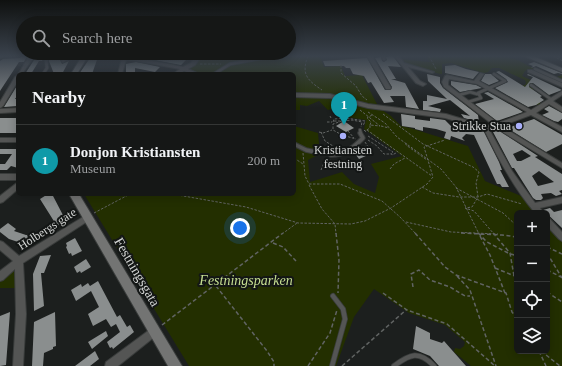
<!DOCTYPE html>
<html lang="en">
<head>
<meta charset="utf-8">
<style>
  :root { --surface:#151716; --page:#1e201f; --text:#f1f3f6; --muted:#9d9fa1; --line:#343635; --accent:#1a73e8 }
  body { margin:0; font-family:"Times New Roman",serif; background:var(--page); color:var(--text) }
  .controls { position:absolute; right:12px; bottom:12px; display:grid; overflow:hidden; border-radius:6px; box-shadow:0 2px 10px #0003 }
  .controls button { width:36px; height:36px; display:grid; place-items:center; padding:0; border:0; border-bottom:1px solid var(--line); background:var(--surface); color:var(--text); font:20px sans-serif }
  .you { position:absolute; left:240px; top:228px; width:14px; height:14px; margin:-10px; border:3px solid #fff; border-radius:50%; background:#1a73e8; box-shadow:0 0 0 6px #1a73e833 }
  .badge { display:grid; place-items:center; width:26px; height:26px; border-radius:50%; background:var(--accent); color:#fff; font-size:13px; font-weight:700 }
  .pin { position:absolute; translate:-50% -33px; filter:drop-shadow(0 1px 2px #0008) }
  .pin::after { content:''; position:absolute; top:21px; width:14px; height:12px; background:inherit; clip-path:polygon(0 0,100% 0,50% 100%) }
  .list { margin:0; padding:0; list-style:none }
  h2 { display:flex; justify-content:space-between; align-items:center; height:52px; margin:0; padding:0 16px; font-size:17px }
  h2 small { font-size:13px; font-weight:400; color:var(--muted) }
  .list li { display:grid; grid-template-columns:26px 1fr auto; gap:12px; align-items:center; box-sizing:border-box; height:72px; padding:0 16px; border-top:1px solid var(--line) }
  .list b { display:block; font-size:15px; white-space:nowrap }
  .list p { margin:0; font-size:13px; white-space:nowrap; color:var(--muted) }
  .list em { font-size:13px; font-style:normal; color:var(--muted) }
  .icon { flex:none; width:22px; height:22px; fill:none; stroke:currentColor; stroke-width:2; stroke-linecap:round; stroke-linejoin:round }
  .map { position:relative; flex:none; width:562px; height:366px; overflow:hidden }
  .search { position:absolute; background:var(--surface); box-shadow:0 2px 10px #0003; left:16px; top:16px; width:280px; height:44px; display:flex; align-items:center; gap:10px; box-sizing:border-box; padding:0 14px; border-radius:22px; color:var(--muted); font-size:15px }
  .panel { position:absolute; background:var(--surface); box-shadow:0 2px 10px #0003; left:16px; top:72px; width:280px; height:124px; border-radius:6px }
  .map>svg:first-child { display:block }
  .green { fill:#232f00 }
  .building { fill:#8a8e8e; fill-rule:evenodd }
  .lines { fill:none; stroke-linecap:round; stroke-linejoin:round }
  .lane-far2-casing { stroke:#393c3b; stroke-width:4 }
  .lane-far1-casing { stroke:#393c3b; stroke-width:5.5 }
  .lane-casing { stroke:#393c3b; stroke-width:6 }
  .street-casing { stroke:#393c3b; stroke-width:2 }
  .secondary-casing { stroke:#393c3b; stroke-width:2 }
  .path-far1 { stroke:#616463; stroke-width:1; stroke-dasharray:2.5 1.5; stroke-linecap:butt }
  .path { stroke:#616463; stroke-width:1.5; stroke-dasharray:4 2.5; stroke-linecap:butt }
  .lane-far2 { stroke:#545554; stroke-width:2.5 }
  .lane-far1 { stroke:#545554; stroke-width:3.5 }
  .lane { stroke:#545554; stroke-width:4.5 }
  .street { fill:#545554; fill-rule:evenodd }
  .secondary { fill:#737473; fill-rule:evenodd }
  .path-bridge { stroke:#616463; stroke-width:1; stroke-dasharray:2.5 1.5; stroke-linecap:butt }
  .poi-dot { fill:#aab0fc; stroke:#131615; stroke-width:1.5 }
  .labels { text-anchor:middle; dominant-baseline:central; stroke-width:4; stroke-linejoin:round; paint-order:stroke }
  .poi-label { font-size:12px; fill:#d2d4d3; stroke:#131615; text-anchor:end }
  .street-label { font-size:12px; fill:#d2d4d3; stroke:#131615 }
  .near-street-label { font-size:14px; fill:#d2d4d3; stroke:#131615 }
  .near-park-label { font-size:14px; font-style:italic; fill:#c5de91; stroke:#131615 }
</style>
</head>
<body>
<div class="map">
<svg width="562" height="366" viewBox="0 0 562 366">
  <rect width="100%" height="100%" fill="#1c1f1e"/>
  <path class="green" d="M215,56H320L324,67L341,66L345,76L362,75L378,106L330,95L319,93L294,94V74H203L189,70L199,59Z
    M426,56H503L518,60L536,70L554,78L562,75V78L559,80L561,84L531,70C524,69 525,72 522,76L533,81V83L529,85L534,89L533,90L541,104L539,105L535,104L520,86L525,85L526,83L525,80L499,68H492L488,72L484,73L451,63L442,64V74H440L406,64L400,59L430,62Z
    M324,96L379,108L391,116L401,126L410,128L468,146L485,181L521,196L538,213H517V351H547V223L562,239V366H471L454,352L455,348L460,349L464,346L465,342L445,325L409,313L374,289L354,317L336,366H189L84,194H294V126L318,133L320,154L308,160L310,182L342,172L354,184L375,193L379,177L371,164L402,156L364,129L366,120L340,116L338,107L328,110L319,101L307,106L300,105V110H294V97Z
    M19,261L17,288H0V277Z"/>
  <path class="building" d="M22,56H27L24,62H19L0,91V61L3,59L20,58Z
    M45,56L42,61H39L31,74H25L36,57Z
    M52,56L60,60L62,64L69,61L62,74H54L49,61Z
    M144,56H190L181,65L143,58Z
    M393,56L401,67L388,66L396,79H391L405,83L419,109L406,107L405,96H390L394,102L384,103L371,82L368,83L364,76L353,74L350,68H346L344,66H325L323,61L367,58L385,90H390L392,87L375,58L381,57L382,61L384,62L387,60L386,57Z
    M98,57L92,74H79L90,58Z
    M136,62L160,67L155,72L135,68V74H126V64Z
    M534,62L562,73V74L558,73L554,74L536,66L531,68L533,66L528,64Z
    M455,65L466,69L479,72L473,79L445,73V66Z
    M499,71L525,87L533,77L527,75L528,74L562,90L549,95L533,83H530L529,87L542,96L540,97L544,100L536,105L528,107L495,88L508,82L506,79L496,72Z
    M427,74L440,77V83L443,88L478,115L479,122L464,118L461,114L470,116L450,100L428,106L441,109L440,112L423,110V101H427V95L447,99L428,81Z
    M485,74H491L499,81L489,85L481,81Z
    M451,81L476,85L482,88L460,92L451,85Z
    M18,84V95L15,99H18V106L4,107Z
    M488,92L520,110L523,112L497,121L475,104L494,99L484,93Z
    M549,106L562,113V119L558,122L554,121L542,115L549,112L544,109Z
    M401,114L415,116V119L430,121V118L445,120L457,132L458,128L466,131L468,126L483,130L499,162L502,170H500L509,187H502L500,184H497L474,135L466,134L462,138L465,141L451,136L450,140L444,138L446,132L436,129L423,127V131L415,129V128L402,126Z
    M0,118H18V133H0Z
    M534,119L562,135V144L546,152L507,128Z
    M344,121L354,128L346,132L336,126Z
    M498,130L538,156L535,157L562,174V190L559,191L562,194L556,196L551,193L541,194L543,198L541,200H536L533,198L514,168H512L493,132ZM522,150L531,156L521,161H517L513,154ZM539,171L554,182L538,186L532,176Z
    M18,146V168L11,166L7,170H0V164H5L12,154H0V149H16Z
    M362,148L368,155L359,159L353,151Z
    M48,194H52L66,221L57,226L40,199Z
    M550,208L554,212L562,210V228L543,210Z
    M8,223L16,229L14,231L26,235L39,234L36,242L31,244L17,245L18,242L9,239L0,232V229Z
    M75,238L82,251L72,256L71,253L69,254L66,247L67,246L66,243Z
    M51,255L44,273H41L44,306L34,311L33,274L40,256Z
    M86,259L91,267L81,273L80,271L77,273L74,267Z
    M98,281L117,317L120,315L127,327L130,325L134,332L113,349L112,347L110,348L107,342L120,332L116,324L111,327L106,319L93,326L88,314L99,307L91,291L76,301L71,290L81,284L82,287L88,283L90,286Z
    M10,312L6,365L0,366V316Z
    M55,312L56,346L53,347V349L44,353L43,366H32L34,322Z
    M416,326L430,333V339L442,343L444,341L466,366H439L430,356L413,349Z
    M106,331L108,336L92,349L88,342Z
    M95,351L99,359L90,366H75Z"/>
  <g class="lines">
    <g class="lane-far2-casing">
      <path id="lane-far2" d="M383,56L384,59
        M63,61L70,56
        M535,69L562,81
        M43,74L47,68L46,60L49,56
        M214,74L230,64L273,56
        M531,85L552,100
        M459,95L470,92L477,94
        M468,102L481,98L478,93L505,81L494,74
        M360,130L361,134"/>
    </g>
    <g class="lane-far1-casing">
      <path id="lane-far1" d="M294,144L306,150L320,153
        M331,155C345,155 354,147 363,138L360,133"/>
    </g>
    <g class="lane-casing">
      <path id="lane" d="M332,366L345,319L343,309L333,296
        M394,366C410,354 419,350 434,366"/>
    </g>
    <g class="street-casing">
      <path id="street" d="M0,56H3L0,58Z
        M29,56H34L22,74L18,75Z
        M117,56H128L183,67L191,63L196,56H201L195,65L188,69L199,74H192L184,71L179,74H173L180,69L126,59L122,74H118L122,58Z
        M367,56H372L391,88L390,89H386Z
        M394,56H399L404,63L434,72L432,73L408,67L420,81L426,84L423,86L416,83Z
        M528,70H532L562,83V87L528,72Z
        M480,73L484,74L479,81L531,110L562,91V95L553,101L562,107V112L549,104L536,113L562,127V132L531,115L501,126L562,163V168L504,133L496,127L489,129L512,171L535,203L562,197V203L540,208L544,213H535C514,188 498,159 484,129L445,118L368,108L330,98L294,97V93L330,94L368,104L446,114L486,126L492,124L444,87L442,82L445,76L447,75L474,81ZM449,79L477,84L527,112L498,123L448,85V82Z
        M18,75V81L3,106L0,108V102L15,77Z
        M18,108V112L0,113V109Z
        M0,138H18V142H0Z
        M0,174H18V180H0Z
        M18,182V189L3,202L0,203V196Z
        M88,214L91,215L92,217L91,219L23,263L26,314L23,366H13L16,314L15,269L3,280L0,281V271L13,261L0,250V241L3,242L19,256Z
        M547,218L550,219L562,232V241L559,239L547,226Z
        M155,326L158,328L160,331L158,334L118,366H105L106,362L152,328Z"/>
    </g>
    <g class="secondary-casing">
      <path id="secondary" d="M82,56H88L77,74H71Z
        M524,56H533L562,68V72Z
        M69,194H79L182,366H168Z"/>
    </g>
    <path class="path-far1" d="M308,56C301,74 307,80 322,90
      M429,56L436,69
      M553,56L561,60
      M558,56L562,61
      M200,64H221
      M341,65V73L356,86L362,96L367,100
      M360,110L380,126L370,125V128L365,131
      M368,112L385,123L397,137L441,169L456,187L479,234
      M383,114L423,144L473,167L479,172L476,183L478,197L472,207L465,208L474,211L494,234
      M330,116L331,118
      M334,121H342L333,124V130L342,135L356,139
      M343,121L352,120L362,122L361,127
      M327,122H332
      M333,122L334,119L346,118L365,121L363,126
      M370,125L371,122L367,118L372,115
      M381,126L389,128
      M367,130L432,176
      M348,131L354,138
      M319,132L323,133L332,130
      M321,132L325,141L333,146L334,150
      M368,136L393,152L391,153L392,155L396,153
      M368,140L377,146L384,154H391
      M365,142L369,148
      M406,143V145L427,160
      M360,148L367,146
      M303,153L305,176L309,184H340L382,201L400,217L416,234
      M294,158L303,164
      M324,164L327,168L342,164
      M390,169L394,164L405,158
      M321,170L324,163L331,160
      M309,185L322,209L335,224L336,234
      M422,187L433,193L459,197H478L487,194L522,204
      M456,188L503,213L517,226
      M172,194L246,207L298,223L351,224L365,221L391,208L427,184L433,177L424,147L445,140
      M94,213L130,194
      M406,222L451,232L498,234
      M282,234L297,223"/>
    <path class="path" d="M336,233L339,260L338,293
      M415,233L445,267L456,275L506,293L512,312L517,318
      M461,233L502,235L517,237
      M478,233L487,242L508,253
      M493,233L510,253L514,276
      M480,236L490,255L505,293
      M273,243L283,247L296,261
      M547,247L562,254
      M547,253L562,278
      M511,254L517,256
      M495,268L517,277
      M547,270L561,277
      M457,276L470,290L496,366
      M216,286L267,351L274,362V366
      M413,287L411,274L419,270L430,280L450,287L465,296H470
      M547,292L562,302
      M383,293L407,310L447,324L495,366
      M162,325L283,233
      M539,351L546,366
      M541,351L560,366
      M308,366L330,333L337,310
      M342,366L406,310"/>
    <use href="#lane-far2" class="lane-far2"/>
    <use href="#lane-far1" class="lane-far1"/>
    <use href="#lane" class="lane"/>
    <use href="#street" class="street"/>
    <use href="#secondary" class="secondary"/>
    <path class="path-bridge" d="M364,130L366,132"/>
  </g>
  <linearGradient id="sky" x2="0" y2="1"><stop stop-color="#0f1110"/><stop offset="0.52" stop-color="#3a424c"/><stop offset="1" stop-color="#3a424c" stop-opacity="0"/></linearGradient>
  <rect width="562" height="108" fill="url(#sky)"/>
  <g class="poi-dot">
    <circle cx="519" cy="126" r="4"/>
    <circle cx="343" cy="136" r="4"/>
  </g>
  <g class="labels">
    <g class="poi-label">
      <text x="511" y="126">Strikke Stua</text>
      <text x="343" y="150" text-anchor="middle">Kristiansten<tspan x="343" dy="14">festning</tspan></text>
    </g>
    <g class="street-label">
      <text transform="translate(47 229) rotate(-33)">Holbergs gate</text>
    </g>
    <g class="near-street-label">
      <text transform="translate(137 272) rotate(60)">Festningsgata</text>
    </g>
    <g class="near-park-label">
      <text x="246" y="280">Festningsparken</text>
    </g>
  </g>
</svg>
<div class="controls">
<button>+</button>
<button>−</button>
<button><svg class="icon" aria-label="locate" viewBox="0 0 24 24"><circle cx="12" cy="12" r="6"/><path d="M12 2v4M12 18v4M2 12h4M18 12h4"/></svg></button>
<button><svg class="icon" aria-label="layers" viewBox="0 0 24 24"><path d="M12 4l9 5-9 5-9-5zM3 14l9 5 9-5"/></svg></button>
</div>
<div class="you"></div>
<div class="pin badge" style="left:344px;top:125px;background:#0f9aa8">1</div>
<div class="search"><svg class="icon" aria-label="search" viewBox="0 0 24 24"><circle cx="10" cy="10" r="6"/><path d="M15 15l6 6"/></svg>Search here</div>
<section class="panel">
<h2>Nearby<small></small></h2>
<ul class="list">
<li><span class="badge" style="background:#0f9aa8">1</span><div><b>Donjon Kristiansten</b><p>Museum</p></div><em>200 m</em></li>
</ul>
</section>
</div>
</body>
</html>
